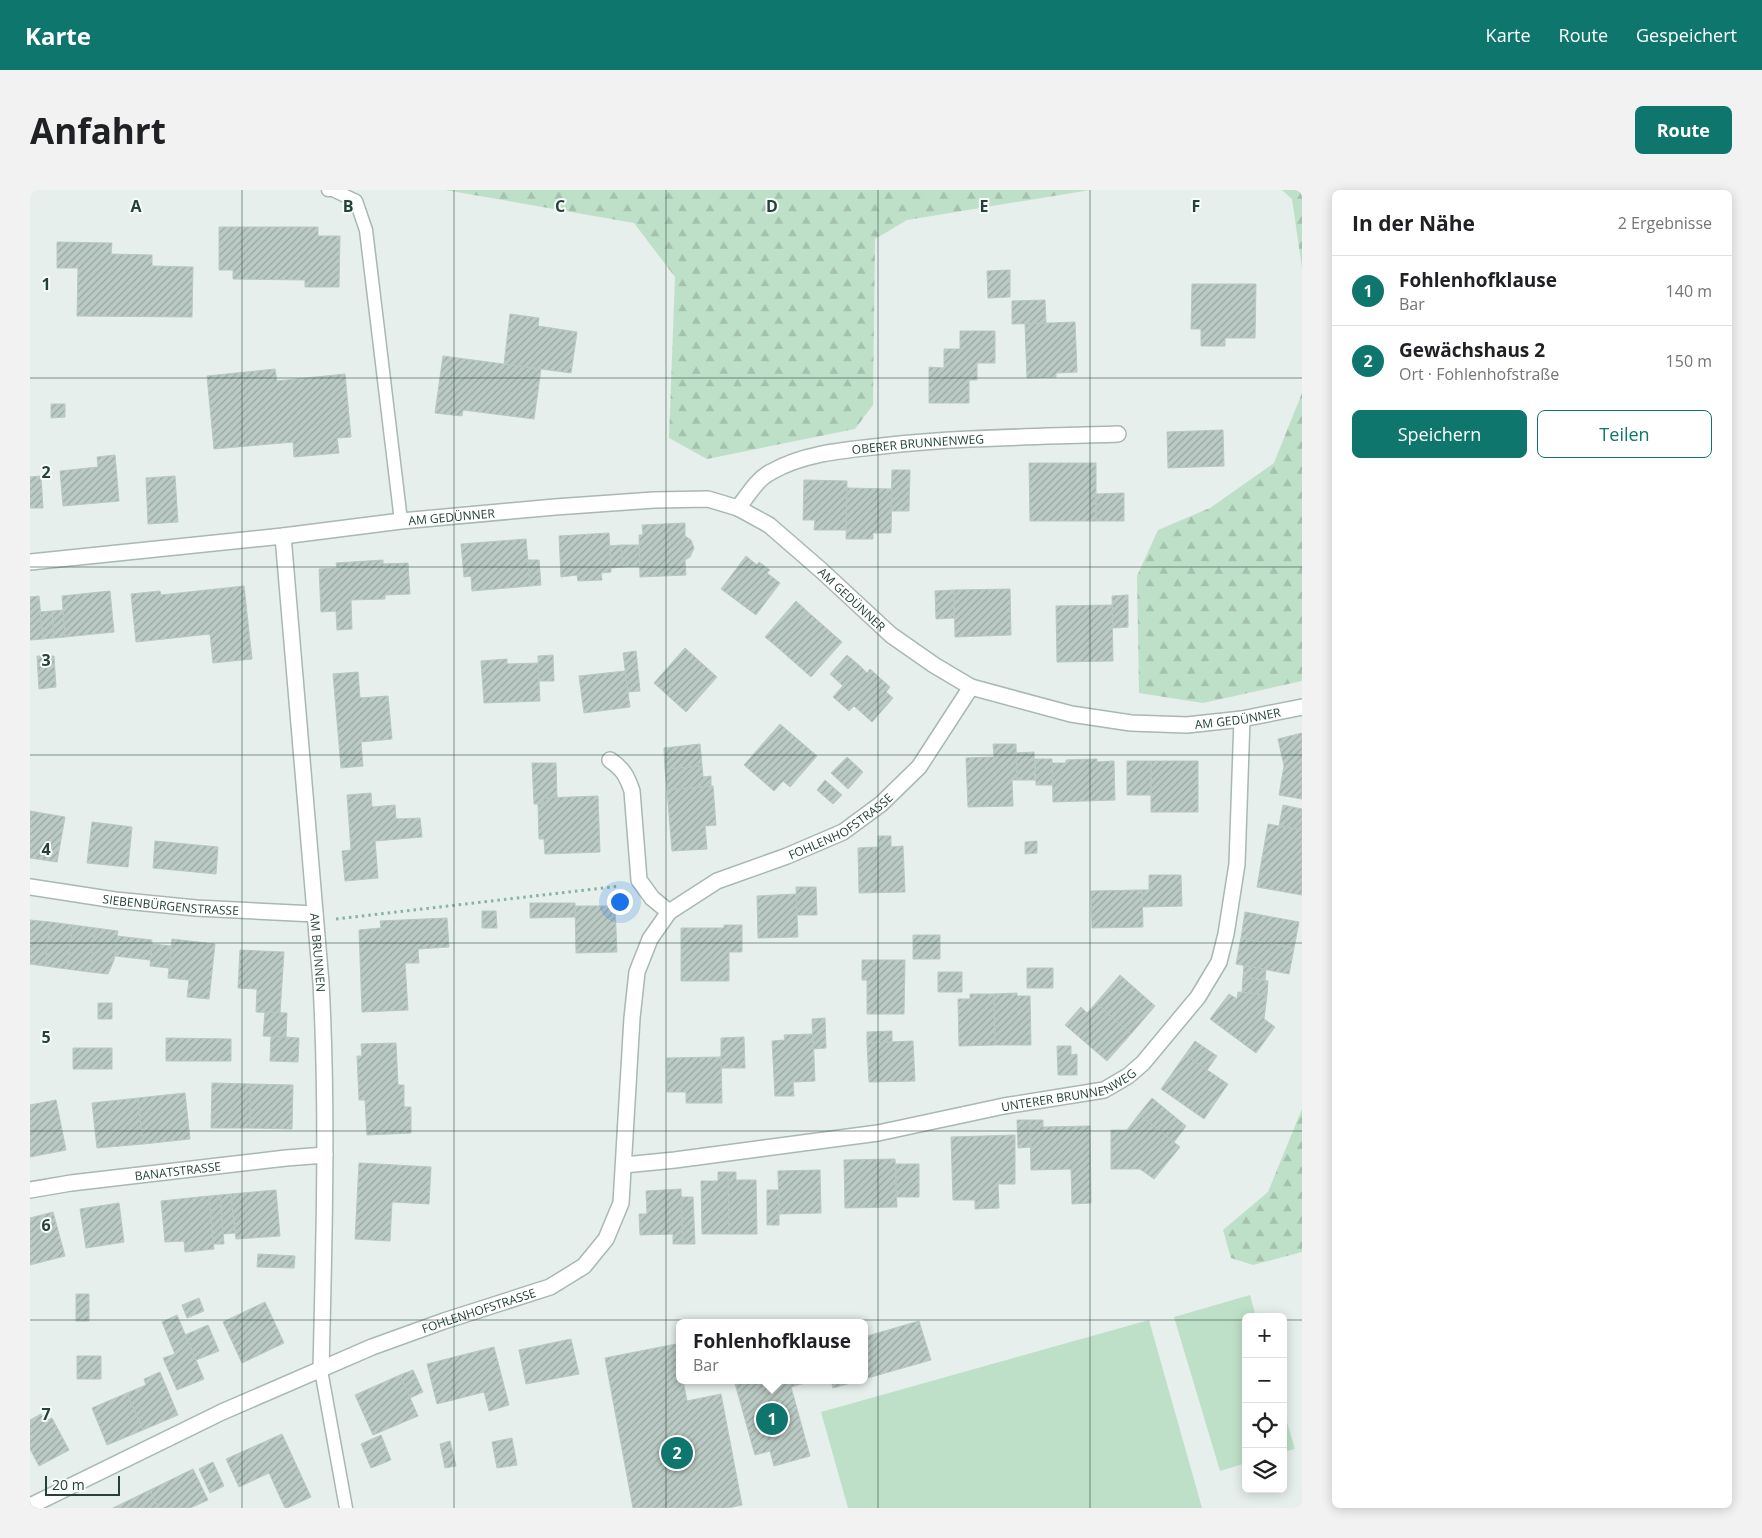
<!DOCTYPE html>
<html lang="de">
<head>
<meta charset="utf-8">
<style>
  :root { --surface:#fff; --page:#f2f2f2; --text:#202124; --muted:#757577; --line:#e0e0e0; --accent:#0f766e }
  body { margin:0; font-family:"Open Sans",sans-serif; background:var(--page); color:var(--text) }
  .controls { position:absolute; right:15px; bottom:15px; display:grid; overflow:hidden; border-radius:8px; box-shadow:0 2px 12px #0003 }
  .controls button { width:45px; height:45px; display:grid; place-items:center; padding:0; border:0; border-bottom:1px solid var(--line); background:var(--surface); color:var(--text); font:25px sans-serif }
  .scale { position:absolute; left:15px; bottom:12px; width:75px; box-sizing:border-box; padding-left:5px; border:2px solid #24423a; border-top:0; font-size:14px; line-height:18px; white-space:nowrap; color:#24423a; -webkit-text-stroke:4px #f7fbf9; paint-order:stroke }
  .you { position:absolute; left:589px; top:711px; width:18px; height:18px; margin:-12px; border:4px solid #fff; border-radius:50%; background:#1a73e8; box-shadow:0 0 0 8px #1a73e833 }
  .badge { display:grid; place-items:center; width:32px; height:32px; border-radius:50%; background:var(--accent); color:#fff; font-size:16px; font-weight:700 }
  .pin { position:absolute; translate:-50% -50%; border:2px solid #fff; box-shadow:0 1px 5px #0006 }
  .popup { position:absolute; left:646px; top:1129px; width:192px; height:65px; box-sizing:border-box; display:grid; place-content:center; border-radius:8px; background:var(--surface); filter:drop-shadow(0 1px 4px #0005); font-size:16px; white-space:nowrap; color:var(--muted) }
  .popup b { font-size:19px; color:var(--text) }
  .popup::after { content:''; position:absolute; left:50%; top:100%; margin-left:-10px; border:10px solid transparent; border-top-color:var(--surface) }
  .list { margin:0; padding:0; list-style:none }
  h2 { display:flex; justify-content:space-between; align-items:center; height:65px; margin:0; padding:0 20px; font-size:21px }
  h2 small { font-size:16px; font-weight:400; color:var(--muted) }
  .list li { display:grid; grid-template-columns:32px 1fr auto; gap:15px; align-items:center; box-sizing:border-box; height:70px; padding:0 20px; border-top:1px solid var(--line) }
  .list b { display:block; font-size:19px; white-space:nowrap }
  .list p { margin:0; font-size:16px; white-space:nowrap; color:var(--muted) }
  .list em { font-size:16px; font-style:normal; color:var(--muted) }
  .actions { display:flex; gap:10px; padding:15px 20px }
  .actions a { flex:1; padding:11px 0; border:1px solid var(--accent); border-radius:8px; text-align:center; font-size:18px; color:var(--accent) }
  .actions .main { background:var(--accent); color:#fff }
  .icon { flex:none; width:28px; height:28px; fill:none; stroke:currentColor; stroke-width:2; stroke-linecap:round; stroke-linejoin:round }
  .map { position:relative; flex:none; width:1272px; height:1318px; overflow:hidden; border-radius:8px }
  header { display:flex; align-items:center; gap:30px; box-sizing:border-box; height:70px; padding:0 25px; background:var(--accent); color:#fff }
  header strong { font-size:24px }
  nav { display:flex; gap:28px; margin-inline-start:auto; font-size:18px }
  .intro { display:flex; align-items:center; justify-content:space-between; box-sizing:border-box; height:120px; padding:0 30px }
  h1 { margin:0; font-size:35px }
  .button { padding:12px 22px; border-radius:8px; background:var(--accent); color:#fff; font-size:18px; font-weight:700 }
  main { display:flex; gap:30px; padding:0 30px }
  aside { flex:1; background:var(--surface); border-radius:8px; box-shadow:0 2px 12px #0003 }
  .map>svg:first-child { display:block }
  .forest { fill:url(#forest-firs) }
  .pitch { fill:#bfe0c8 }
  .building { fill:url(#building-hatch); stroke:#b8c9c2 }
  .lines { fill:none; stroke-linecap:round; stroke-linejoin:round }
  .service-casing { stroke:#a8b8b2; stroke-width:15 }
  .minor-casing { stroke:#a8b8b2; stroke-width:18 }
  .path { stroke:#86b3a5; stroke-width:3; stroke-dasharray:2.5 4; stroke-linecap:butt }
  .service { stroke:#fff; stroke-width:12 }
  .minor { stroke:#fff; stroke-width:15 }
  .grid { fill:none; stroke:#24423a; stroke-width:1; stroke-opacity:0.55 }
  .labels { text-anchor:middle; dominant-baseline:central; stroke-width:4; stroke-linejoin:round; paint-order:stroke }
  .street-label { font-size:12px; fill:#24423a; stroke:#f7fbf9 }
  .grid-label { font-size:16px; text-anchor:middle; font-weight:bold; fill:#24423a; stroke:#f7fbf9; stroke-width:4; stroke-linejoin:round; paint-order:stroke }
</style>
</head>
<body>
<header>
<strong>Karte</strong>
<nav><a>Karte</a><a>Route</a><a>Gespeichert</a></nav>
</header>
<div class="intro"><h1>Anfahrt</h1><a class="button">Route</a></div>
<main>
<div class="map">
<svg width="1272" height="1318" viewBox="0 0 1272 1318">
  <defs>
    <pattern id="forest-firs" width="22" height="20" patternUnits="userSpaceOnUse" patternTransform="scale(1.25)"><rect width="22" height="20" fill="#bfe0c8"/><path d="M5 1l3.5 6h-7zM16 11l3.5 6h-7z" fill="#a4c1ad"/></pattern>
    <pattern id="building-hatch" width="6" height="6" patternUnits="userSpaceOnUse" patternTransform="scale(1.25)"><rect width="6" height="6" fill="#bbcac4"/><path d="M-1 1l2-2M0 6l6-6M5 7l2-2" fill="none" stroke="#98a6a0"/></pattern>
  </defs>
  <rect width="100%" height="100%" fill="#e6efeb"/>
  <path class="forest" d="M415,0H1060L877,30L845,49L843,215L825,239L677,269L639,248L645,87L604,33Z
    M1252,0H1272V78L1262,9Z
    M1272,203V491L1173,513L1109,503L1107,386L1128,340L1180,318L1244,273Z
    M1272,919V1062L1223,1075L1201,1068L1193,1040L1238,1002Z"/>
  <path class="pitch" d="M1220,1105L1226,1127H1216V1273L1190,1281L1144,1127Z
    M1119,1130L1172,1318H818L791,1222Z
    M1253,1219L1265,1259L1253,1262Z"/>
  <path class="building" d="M189,37H288V46H310L309,97H275V90L203,89V80H189Z
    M27,52L82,53L81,64L122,65V76L163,77L162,127L47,126L48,78H27Z
    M980,80V107L958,108L957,81Z
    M1162,94H1226L1225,148H1195V156H1171V139H1161Z
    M1015,110L1016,133L982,134V111Z
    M480,124L509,128L508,136L547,142L541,183L474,174Z
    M1045,132L1047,182L1026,183V187L997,188L995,134Z
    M930,141H965V173H947V190H939V213H899V177L914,178V159H930Z
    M413,166L511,179L504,229L433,220L432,226L405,223Z
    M245,179L247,191L315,184L321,247L307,248L309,263L264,267L263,252L184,259L177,186Z
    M21,214H35V227L21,228Z
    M1193,240L1194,276L1138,278L1137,242Z
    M85,265L89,311L33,316L30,281L68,277L67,267Z
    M999,273H1066V331H1000Z
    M862,280H880L879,321H861Z
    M11,286L13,318H0V287Z
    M145,286L148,332L118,334L116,288Z
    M774,290L817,291L816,340H784L785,330H773Z
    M817,298L862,299L861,343H843V349H816Z
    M1094,303V331H1066V304Z
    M655,333V346L661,350L664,358L660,367L655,370L656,385L610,387L609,345H613L612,335Z
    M579,343L581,382L571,383L572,390L548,391L547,385L531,387L529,346Z
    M496,349L500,396L442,401L441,386L434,387L431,354Z
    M591,355H609L610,376L593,377Z
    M591,355L593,377L581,378L580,356Z
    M716,366L727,375L729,372L740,380L737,383L750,393L726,425L691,399Z
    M353,370V374L378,373L380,404L355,405V409L321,410L322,439L307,440L306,421L291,422L289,379L307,378L306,373Z
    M498,370H509L511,395L500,396Z
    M214,396L222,469L183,473L180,444L106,452L101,404L130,401L131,405Z
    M980,399L981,445L925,447L924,400Z
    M924,400V428L906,429L905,401Z
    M80,401L84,442L35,447L32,406Z
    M1098,405V437L1083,438L1082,406Z
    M9,406L13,449L0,450V407Z
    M766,411L778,422L747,457L735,447Z
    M1082,415L1083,471L1027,472L1026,416Z
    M33,420L35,447L24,448L22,421Z
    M22,421L24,448L13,449L10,422Z
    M778,422L812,452L781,487L747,457Z
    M655,458L687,487L656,522L624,493Z
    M606,461L610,501L598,502L593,463Z
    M523,465L524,491H509L508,466Z
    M817,465L830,476L813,496L800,484Z
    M7,466H24L26,497L9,499Z
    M477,469V474L508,473L510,511L454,513L451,471Z
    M830,476L837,483L840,479L860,497L856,502L863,508L842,532L824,516L819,521L803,507Z
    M595,481L600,517L554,523L549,486Z
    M328,482L330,508L358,506L362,549L331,552L333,576L311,578L303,484Z
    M750,534L787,566L760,597L753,591L744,601L714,575Z
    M1272,543V609L1249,605L1254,576L1248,549Z
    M670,554L672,576L635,579L634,558Z
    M963,554H986L987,590H982L983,616L938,617L936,568L964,567Z
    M1004,562L1005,590H987L986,563Z
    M817,567L833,582L818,599L801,583Z
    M1005,569H1022L1023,595H1006Z
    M1067,569V572L1084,571L1085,610L1023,612L1022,573H1036V570Z
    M1097,571H1121V605H1097Z
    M1121,571H1168V622H1121Z
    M502,573H526L527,607L513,608V614H504Z
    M672,576L673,587L681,586V596L637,600L635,579Z
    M795,590L812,605L803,614L787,600Z
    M683,596L686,635L675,636L677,659L642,661L637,600Z
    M341,603L342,617L365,615L366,629L390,628L392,647L345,651L348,688L315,691L312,661L321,660L317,605Z
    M568,606L570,662L515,664L514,649H509L508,614H513V608Z
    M1253,615L1272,619V640L1249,636Z
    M0,621L35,627L27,672L0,668Z
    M62,632L102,637L98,677L57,673Z
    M1238,634L1272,640V705L1227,697Z
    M848,646H861V657L873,656L875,702L829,703L828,658L848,657Z
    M125,651L188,657L186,684L123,678Z
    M1007,651V663L995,664V652Z
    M1119,685H1151L1152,716L1112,717V700H1119Z
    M766,697H786L787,725H767Z
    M1112,700L1113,737L1062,738L1061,701Z
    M766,704L768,747L728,748L727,706Z
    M500,713H545V727L500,728Z
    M545,716H585L587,762L546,763Z
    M452,721H466L467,738H452Z
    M1215,722L1269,732L1264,758L1211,748Z
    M417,728L419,757L388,759L389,773H375L378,820L332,822L329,740L351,738L350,731Z
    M0,730L20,732L15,776L0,774Z
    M20,732L43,735L37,779L15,776Z
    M43,735L65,738L60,782L37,779Z
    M694,735H712V762H699V791H651V738H694Z
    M65,738L88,741L84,770L78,784L60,782Z
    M883,745H910V769H883Z
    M87,746L122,750L120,770L85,766Z
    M1211,748L1264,758L1259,784L1206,774Z
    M142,749L185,754L179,809L157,807L159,790L138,788Z
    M122,754L141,756L139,778L120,776Z
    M210,760L254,762L250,823L226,822L227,799L208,798Z
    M832,770H875L874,824H837V790H832Z
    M1214,775L1236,780L1235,790L1213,787Z
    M997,778H1023V798H997Z
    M908,782H932V802H908Z
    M1090,785L1125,816L1101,844L1066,813Z
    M1213,787L1238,791L1237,805L1212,802Z
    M1208,802L1237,805L1234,829L1245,837L1226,863L1180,829L1199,804L1207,809Z
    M987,803V806H1000L1001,855H965L964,804Z
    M940,804H964L965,855L929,856L928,809H940Z
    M68,813H82V829H68Z
    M1066,813L1101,844L1077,871L1035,835L1051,817L1057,823Z
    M235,822L257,823L256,847L233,846Z
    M795,828L796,858L783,859L782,829Z
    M862,841V852L837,853V842Z
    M783,844L785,891L763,892L764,906H745L742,851L755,850L754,845Z
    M241,846L269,848L268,872L240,871Z
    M714,847L715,878H691V848Z
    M136,848L201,849V871H136Z
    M883,851L885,891L839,892L837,853Z
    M1165,851L1187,866L1177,880L1155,865Z
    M366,853L368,895H374V917H381V943L337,945L335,910H329L327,866H332L331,854Z
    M1027,856H1041V865L1047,864V885H1028Z
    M43,858H82V879H43Z
    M1155,865L1198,894L1174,929L1131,899Z
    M691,867L692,913H656V902H637V868Z
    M182,893L221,894L220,938H181Z
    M221,894L263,895L262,939L220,938Z
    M155,903L160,949L113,954L108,908Z
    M108,908L113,954L67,958L62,913Z
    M1122,908L1156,936L1144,952L1109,924Z
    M26,910L36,960L0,967V915Z
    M1109,924L1150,957L1124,989L1110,979H1081V940H1097Z
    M987,930H1000L1001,957L988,958Z
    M1000,930H1013V937L1060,936L1061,1013L1042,1014L1041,979L1001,980Z
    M985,945V994H968L969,1018L945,1019V1010H923L921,947Z
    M865,969L867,1017L815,1018L814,970Z
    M329,973L401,977L399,1014L362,1012L360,1051L325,1049Z
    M866,974H889V1007H866Z
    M790,980L791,1023L749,1024L748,981Z
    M688,982H698L699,1044H672L671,991H688Z
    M698,982H706V990H726L727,1044H699Z
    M651,999L653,1054H643V1044L610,1045L609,1024H617L616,1001Z
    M246,1000L250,1046L206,1049L201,1004Z
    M737,1000H749V1035H737Z
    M201,1004L205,1043L193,1044L190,1005Z
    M190,1005L194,1054H183L179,1006Z
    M179,1006L184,1059L155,1062L154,1051L135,1052L131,1011Z
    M651,1007H663L665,1054H653Z
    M89,1013L94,1052L56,1058L50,1019Z
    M23,1022L35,1066L0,1075V1028Z
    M228,1064L265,1066L264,1078L227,1077Z
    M46,1104H59V1131H46Z
    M169,1108L174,1121L157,1128L152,1115Z
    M235,1112L254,1153L212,1173L193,1132Z
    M147,1125L174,1189L147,1200L133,1168L145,1164L132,1132Z
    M889,1131L901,1170L834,1189V1147Z
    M178,1135L189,1161L166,1170L155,1145Z
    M541,1149L549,1184L496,1194L489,1160Z
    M646,1154L650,1174V1190H653L657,1211L691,1204L712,1315L698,1318H603L575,1168Z
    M464,1157L479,1215L459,1221L454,1202L407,1214L397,1174Z
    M47,1166H71V1189H47Z
    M383,1180L393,1202L380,1208L370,1185Z
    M130,1182L148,1225L113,1240L97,1203L116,1195L114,1189Z
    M370,1185L388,1226L343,1245L325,1205Z
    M704,1190H785L761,1197L780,1266L744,1276L740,1261L725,1265Z
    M801,1190H831L803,1198Z
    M97,1203L113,1240L77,1255L62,1218Z
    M11,1224L15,1231L22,1228L39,1260L9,1276L0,1259V1230Z
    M252,1244L281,1307L257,1318H255L239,1283L209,1297L196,1269Z
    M351,1245L361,1270L341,1278L331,1254Z
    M482,1248L487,1275L467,1278L462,1252Z
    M420,1251L426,1276L415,1278L410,1254Z
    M183,1272L194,1296L180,1303L169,1279Z
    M163,1279L178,1310L160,1318H128L120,1300Z
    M120,1300L128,1318H83Z"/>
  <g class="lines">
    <g class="service-casing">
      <path id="service" d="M298,0H303L326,11L336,40L371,331
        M291,1180L316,1318"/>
    </g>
    <g class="minor-casing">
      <g id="minor">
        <path id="s1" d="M708,318C718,305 727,289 741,282C774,263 815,260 852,256C930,247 1009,247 1088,244"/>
        <path id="s2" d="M253,346L291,793C298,922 294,1051 291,1180"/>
        <path id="s3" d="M0,372L253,346L371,331L525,317L624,310L678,309L708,318L739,335L792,381L861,445L904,475L941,497L1041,524L1101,533L1157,535L1212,529L1272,517"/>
        <path d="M580,570C593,579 597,586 602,601L609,690L622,708L639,722"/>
        <path id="s4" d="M0,697L85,710L166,718L285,724"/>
        <path id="s5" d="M594,975L645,970L848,943L974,916L1074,900L1098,886L1113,873L1168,807L1189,772L1196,744L1207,674L1212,529"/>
        <path id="s6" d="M0,1000L41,993L256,968L295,965"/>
        <path id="s7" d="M0,1316L192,1222L342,1157L414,1131L520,1097L554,1076L576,1049L591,1013L602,828L607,782L620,749L639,722L687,691L757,666L813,642L851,614L889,577L941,497"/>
      </g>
    </g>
    <path class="path" d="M306,729L590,696"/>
    <use href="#service" class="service"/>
    <use href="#minor" class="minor"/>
  </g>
  <path class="grid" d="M212,0V1318M424,0V1318M636,0V1318M848,0V1318M1060,0V1318M0,188H1272M0,377H1272M0,565H1272M0,753H1272M0,941H1272M0,1130H1216M1253,1130H1272"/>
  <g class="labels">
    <g class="street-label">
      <text stroke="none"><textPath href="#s1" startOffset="200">OBERER BRUNNENWEG</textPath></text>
      <text stroke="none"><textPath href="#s3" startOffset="424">AM GEDÜNNER</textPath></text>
      <text stroke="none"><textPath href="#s3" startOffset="859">AM GEDÜNNER</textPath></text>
      <text stroke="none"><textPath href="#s3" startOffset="1279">AM GEDÜNNER</textPath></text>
      <text stroke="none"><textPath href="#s7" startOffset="1172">FOHLENHOFSTRASSE</textPath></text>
      <text stroke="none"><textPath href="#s4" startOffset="142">SIEBENBÜRGENSTRASSE</textPath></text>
      <text stroke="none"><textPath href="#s2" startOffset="418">AM BRUNNEN</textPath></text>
      <text stroke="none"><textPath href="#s5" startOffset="452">UNTERER BRUNNENWEG</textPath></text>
      <text stroke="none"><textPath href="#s6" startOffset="149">BANATSTRASSE</textPath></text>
      <text stroke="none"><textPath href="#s7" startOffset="490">FOHLENHOFSTRASSE</textPath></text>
    </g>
  </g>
  <g class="grid-label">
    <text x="106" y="22">A</text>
    <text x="318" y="22">B</text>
    <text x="530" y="22">C</text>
    <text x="742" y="22">D</text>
    <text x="954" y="22">E</text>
    <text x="1166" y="22">F</text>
    <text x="16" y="100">1</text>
    <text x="16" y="288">2</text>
    <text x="16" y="476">3</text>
    <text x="16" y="665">4</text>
    <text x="16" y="853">5</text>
    <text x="16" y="1041">6</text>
    <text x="16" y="1230">7</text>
  </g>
</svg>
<div class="controls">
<button>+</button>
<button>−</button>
<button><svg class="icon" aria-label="locate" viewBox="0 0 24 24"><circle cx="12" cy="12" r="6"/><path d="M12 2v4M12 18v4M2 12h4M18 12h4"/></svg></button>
<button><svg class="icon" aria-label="layers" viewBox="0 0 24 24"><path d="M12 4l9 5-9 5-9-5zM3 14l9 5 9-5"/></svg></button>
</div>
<div class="scale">20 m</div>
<div class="you"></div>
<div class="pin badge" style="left:742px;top:1229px">1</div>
<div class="popup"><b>Fohlenhofklause</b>Bar</div>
<div class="pin badge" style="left:647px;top:1263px">2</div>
</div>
<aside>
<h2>In der Nähe<small>2 Ergebnisse</small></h2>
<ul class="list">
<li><span class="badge">1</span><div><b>Fohlenhofklause</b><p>Bar</p></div><em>140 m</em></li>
<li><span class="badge">2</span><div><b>Gewächshaus 2</b><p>Ort · Fohlenhofstraße</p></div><em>150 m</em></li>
</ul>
<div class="actions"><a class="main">Speichern</a><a>Teilen</a></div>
</aside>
</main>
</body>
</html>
